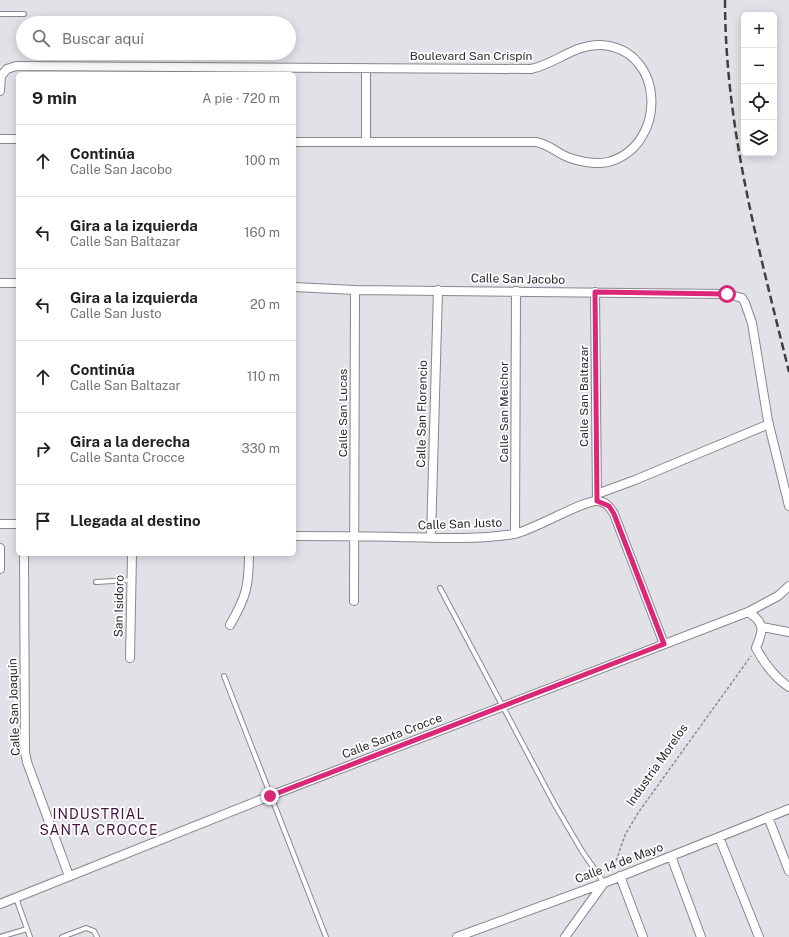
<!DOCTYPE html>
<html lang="es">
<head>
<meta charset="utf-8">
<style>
  :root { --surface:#fff; --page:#f2f2f2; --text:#202124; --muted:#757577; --line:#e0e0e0 }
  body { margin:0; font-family:"Public Sans",sans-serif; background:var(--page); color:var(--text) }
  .controls { position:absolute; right:12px; top:12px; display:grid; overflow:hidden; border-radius:6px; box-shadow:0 2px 10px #0003 }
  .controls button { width:36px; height:36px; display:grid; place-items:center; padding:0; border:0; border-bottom:1px solid var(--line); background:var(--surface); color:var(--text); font:20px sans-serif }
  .stop { position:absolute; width:12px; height:12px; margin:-9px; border:3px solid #db2777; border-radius:50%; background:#fff }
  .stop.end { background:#db2777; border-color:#fff; box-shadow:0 1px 4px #0008 }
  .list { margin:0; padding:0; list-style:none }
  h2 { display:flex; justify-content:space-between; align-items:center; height:52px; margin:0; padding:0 16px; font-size:17px }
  h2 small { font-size:13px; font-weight:400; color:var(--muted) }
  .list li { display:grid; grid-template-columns:26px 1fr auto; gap:12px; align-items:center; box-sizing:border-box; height:72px; padding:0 16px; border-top:1px solid var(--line) }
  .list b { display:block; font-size:15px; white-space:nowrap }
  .list p { margin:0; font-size:13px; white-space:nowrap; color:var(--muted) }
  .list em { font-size:13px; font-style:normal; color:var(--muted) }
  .icon { flex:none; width:22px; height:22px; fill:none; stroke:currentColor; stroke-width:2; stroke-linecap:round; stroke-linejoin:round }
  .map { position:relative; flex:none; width:789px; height:937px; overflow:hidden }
  .search { position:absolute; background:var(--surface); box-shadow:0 2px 10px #0003; left:16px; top:16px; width:280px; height:44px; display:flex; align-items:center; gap:10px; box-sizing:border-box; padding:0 14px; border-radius:22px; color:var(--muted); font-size:15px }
  .panel { position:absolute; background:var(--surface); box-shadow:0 2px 10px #0003; left:16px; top:72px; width:280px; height:484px; border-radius:6px }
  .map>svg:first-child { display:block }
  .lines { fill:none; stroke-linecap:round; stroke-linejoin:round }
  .lane-casing { stroke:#88878e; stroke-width:6 }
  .street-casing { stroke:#88878e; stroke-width:10 }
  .path { stroke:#8b8b8f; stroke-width:1.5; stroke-dasharray:3 2; stroke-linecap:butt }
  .lane { stroke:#fff; stroke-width:4 }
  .street { stroke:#fff; stroke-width:8 }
  .rail { stroke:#3f3f42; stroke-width:2.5; stroke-dasharray:8 4; stroke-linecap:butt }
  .route { stroke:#db2777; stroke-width:5 }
  .labels { text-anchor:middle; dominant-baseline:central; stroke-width:3.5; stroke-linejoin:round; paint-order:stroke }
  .street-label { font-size:12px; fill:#29292b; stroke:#fff }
  .quarter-label { font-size:14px; letter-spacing:1px; fill:#451241; stroke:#fff }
</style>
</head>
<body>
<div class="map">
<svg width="789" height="937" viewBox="0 0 789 937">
  <rect width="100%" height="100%" fill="#e2e1e8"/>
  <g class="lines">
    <g class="lane-casing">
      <path id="lane" d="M0,14H24
        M96,582L131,580
        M440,588L555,805L582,851L604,883
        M224,676L326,937
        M16,898L30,937
        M0,937L27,929
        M62,937L86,928L94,931L97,937"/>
    </g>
    <g class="street-casing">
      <path id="street" d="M0,77L7,69L16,66L531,69C556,64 574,44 601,45C666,49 668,146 608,162C595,165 575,161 563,155C554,150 547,144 536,142H294
        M0,91L1,76
        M0,139H18
        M366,142V68
        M0,283H18
        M294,287L355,290L727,294L742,298L745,303L752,323L768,421L789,506
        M595,292L597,501
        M597,494L635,480L769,424
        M0,524H18
        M515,534L516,291
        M294,536C329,536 363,536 398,537C436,538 476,540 514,534C534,530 585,499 598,501C606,502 610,507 614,514L664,644
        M431,538L438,290
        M0,548V569
        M24,554L25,752L27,762L69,876
        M354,601L355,290
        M748,612C766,623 763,631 756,648C764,663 774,677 789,687
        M230,625C246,597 249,587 249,554
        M762,627L789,632
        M130,658L132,554
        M768,817L789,871
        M719,837L759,937
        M671,856L701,937
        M620,876L643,937
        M0,904L270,796L748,612L778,596L789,586
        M457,937L604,883L789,809
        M565,937L604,883"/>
    </g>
    <path class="path" d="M613,870L625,835L638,813L751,656"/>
    <use href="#lane" class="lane"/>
    <use href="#street" class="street"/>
    <path class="rail" d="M725,0C725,128 759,249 789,372"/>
  </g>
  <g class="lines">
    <path class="route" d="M270,796L664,644L614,514L609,506L597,501L595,292L727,294"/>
  </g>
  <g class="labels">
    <g class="street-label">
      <text x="471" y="56">Boulevard San Crispín</text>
      <text transform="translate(518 279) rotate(1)">Calle San Jacobo</text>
      <text transform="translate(584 396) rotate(-90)">Calle San Baltazar</text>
      <text transform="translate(504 412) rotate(-90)">Calle San Melchor</text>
      <text transform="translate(343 413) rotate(-90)">Calle San Lucas</text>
      <text transform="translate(422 414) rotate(-89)">Calle San Florencio</text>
      <text transform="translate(460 524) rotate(-2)">Calle San Justo</text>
      <text transform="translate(119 606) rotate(-89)">San Isidoro</text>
      <text transform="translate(14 707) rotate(-92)">Calle San Joaquín</text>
      <text transform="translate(392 736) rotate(-21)">Calle Santa Crocce</text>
      <text transform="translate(657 765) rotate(-55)">Industria Morelos</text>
      <text transform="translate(619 863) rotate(-21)">Calle 14 de Mayo</text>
    </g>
    <g class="quarter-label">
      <text x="99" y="814">INDUSTRIAL<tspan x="99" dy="16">SANTA CROCCE</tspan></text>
    </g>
  </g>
</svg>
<div class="controls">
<button>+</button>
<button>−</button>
<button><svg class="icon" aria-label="locate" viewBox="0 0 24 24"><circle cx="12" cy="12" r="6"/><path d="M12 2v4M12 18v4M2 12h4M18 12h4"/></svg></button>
<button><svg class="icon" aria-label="layers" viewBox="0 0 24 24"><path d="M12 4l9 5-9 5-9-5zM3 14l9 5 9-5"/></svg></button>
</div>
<div class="stop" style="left:727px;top:294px"></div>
<div class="stop end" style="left:270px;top:796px"></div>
<div class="search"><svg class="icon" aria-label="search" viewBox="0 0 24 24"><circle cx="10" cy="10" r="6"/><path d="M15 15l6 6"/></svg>Buscar aquí</div>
<section class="panel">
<h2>9 min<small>A pie · 720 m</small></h2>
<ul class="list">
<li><svg class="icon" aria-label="ahead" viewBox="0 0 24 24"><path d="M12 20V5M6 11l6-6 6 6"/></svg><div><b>Continúa</b><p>Calle San Jacobo</p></div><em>100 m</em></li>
<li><svg class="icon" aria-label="left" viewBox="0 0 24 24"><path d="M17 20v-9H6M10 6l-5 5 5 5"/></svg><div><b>Gira a la izquierda</b><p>Calle San Baltazar</p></div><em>160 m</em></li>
<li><svg class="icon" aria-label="left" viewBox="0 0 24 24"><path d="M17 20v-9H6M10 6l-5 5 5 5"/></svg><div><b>Gira a la izquierda</b><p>Calle San Justo</p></div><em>20 m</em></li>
<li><svg class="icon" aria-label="ahead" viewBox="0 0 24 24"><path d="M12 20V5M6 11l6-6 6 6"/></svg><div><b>Continúa</b><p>Calle San Baltazar</p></div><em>110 m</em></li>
<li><svg class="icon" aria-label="right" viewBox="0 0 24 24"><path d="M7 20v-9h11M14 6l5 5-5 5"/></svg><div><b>Gira a la derecha</b><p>Calle Santa Crocce</p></div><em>330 m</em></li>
<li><svg class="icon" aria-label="arrive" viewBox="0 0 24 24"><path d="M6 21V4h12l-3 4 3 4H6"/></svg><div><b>Llegada al destino</b></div></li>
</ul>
</section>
</div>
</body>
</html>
